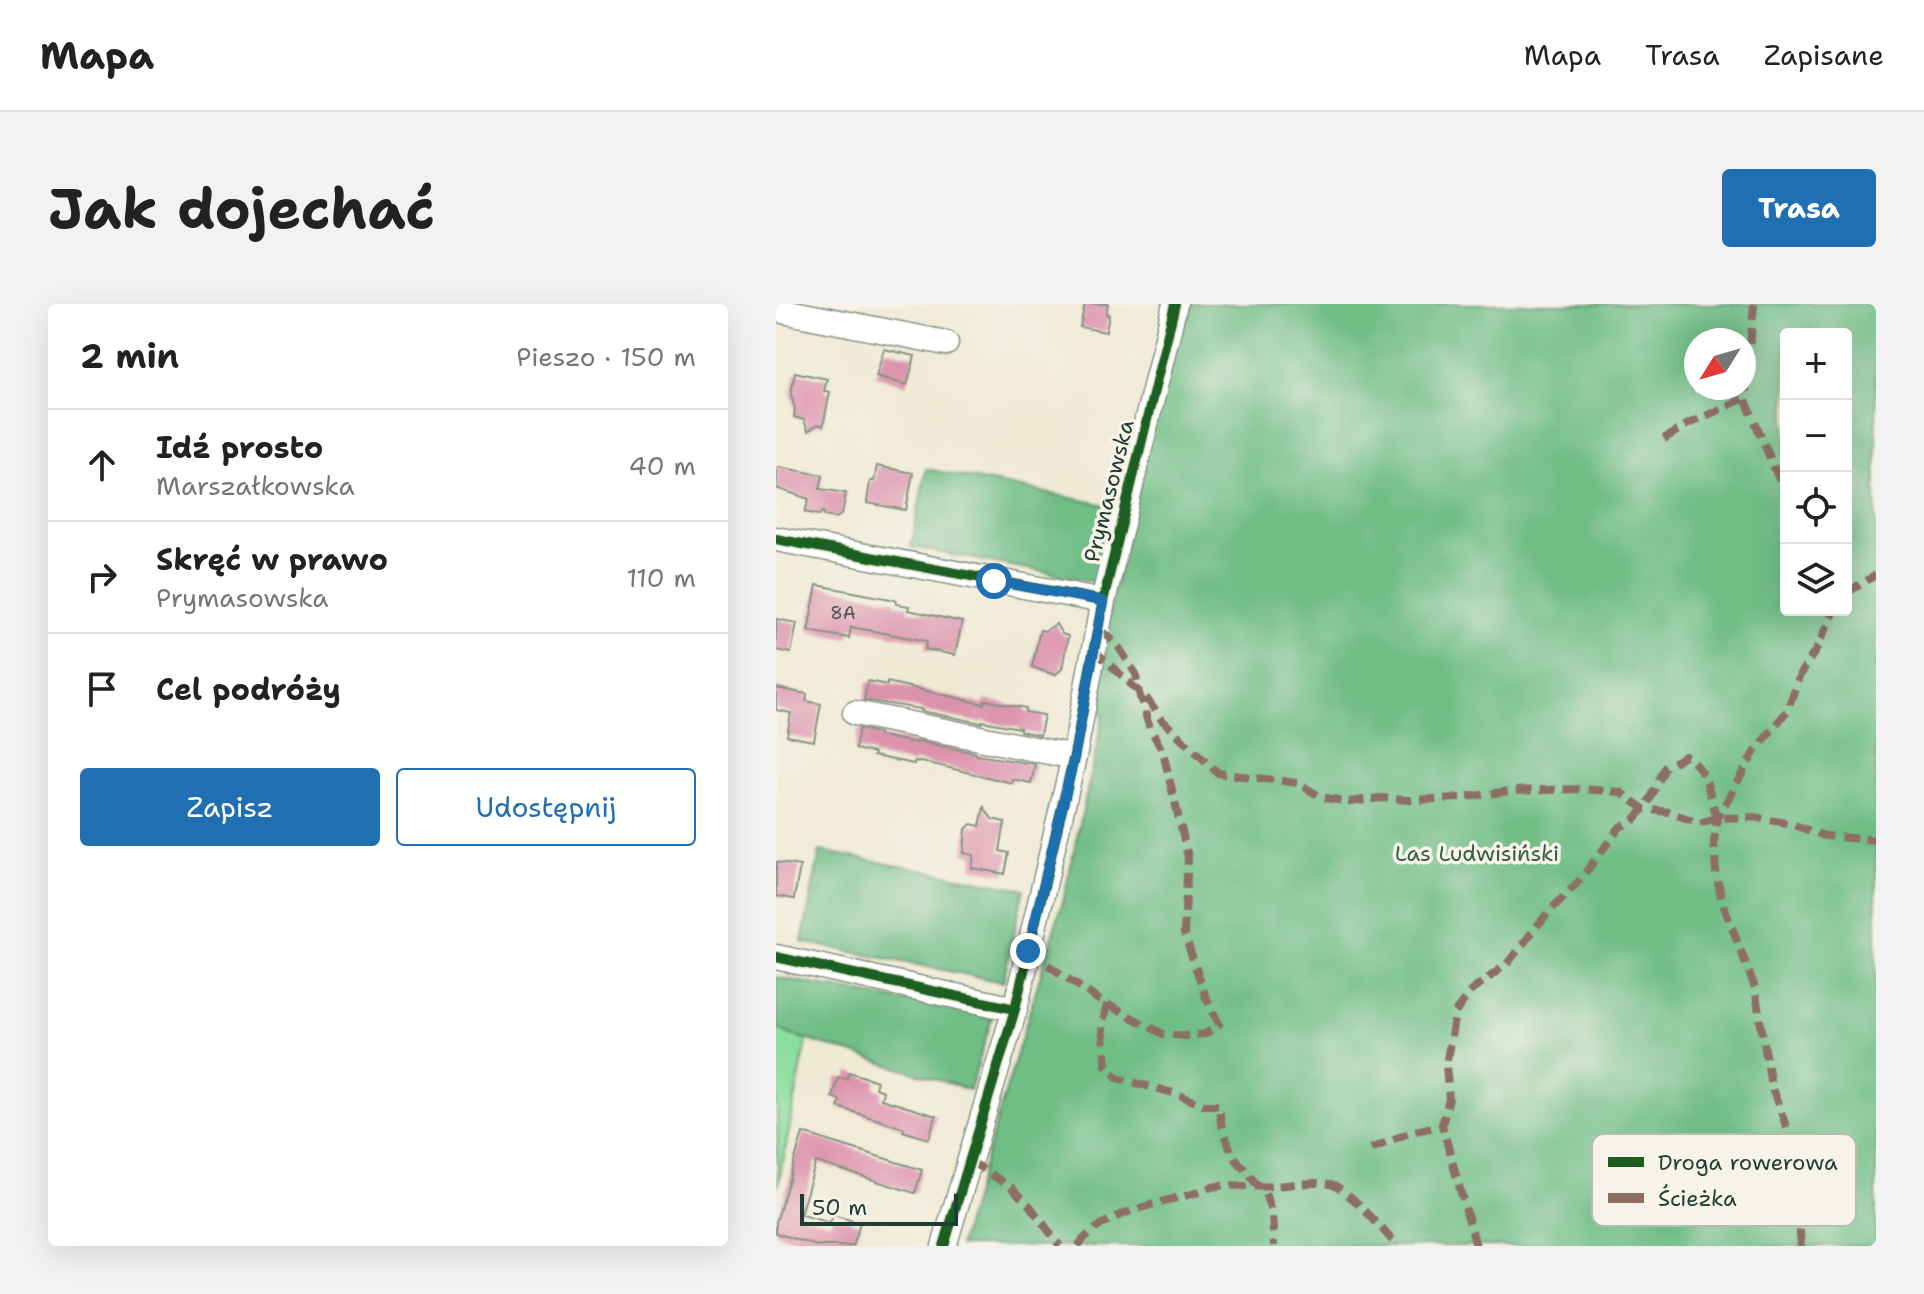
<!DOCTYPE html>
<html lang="pl">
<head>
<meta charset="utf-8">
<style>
  :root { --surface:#fff; --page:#f2f2f2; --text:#222; --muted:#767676; --line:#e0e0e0; --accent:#1f6fb2 }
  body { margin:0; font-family:"Shantell Sans",sans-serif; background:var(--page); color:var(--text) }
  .controls { position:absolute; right:24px; top:24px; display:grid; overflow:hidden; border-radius:8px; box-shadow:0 8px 32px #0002 }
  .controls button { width:72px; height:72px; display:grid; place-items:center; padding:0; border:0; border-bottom:2px solid var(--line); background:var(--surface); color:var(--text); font:40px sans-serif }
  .compass { position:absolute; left:908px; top:24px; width:72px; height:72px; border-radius:50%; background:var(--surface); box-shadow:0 8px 32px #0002; rotate:233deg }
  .scale { position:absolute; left:24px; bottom:20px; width:158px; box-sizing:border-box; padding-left:8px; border:4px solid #1f3d34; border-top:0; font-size:22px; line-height:28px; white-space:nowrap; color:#1f3d34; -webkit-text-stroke:6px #f7f3e8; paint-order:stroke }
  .stop { position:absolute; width:24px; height:24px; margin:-18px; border:6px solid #1f6fb2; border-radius:50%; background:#fff }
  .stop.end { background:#1f6fb2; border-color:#fff; box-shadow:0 2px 8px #0008 }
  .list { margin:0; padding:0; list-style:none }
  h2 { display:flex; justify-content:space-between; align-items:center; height:104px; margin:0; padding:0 32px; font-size:34px }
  h2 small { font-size:26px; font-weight:400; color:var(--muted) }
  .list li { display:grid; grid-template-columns:52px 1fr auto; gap:24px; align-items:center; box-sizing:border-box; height:112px; padding:0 32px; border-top:2px solid var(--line) }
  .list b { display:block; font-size:30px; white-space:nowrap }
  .list p { margin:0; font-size:26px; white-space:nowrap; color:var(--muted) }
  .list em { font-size:26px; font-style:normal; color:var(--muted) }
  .actions { display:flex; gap:16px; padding:24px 32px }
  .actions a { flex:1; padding:18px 0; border:2px solid var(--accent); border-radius:8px; text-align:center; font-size:28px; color:var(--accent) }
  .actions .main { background:var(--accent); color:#fff }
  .icon { flex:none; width:44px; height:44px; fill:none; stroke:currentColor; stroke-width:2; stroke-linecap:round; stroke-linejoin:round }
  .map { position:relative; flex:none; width:1100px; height:942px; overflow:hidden; border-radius:8px }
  header { display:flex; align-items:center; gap:48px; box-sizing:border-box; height:112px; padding:0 40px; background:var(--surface); border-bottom:2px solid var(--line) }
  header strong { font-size:38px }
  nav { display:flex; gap:44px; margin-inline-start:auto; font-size:28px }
  .intro { display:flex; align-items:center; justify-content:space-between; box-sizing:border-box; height:192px; padding:0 48px }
  h1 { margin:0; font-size:56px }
  .button { padding:20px 36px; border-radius:8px; background:var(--accent); color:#fff; font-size:28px; font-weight:700 }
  main { display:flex; gap:48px; padding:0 48px }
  aside { flex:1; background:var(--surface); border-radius:8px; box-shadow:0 8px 32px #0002 }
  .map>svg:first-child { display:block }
  .green { fill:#8bde9f; stroke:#558e6a; stroke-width:2 }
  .forest { fill:#70bd86; stroke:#487d5d; stroke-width:2; fill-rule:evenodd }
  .building { fill:#dc92ad }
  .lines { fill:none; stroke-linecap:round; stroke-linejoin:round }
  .minor-casing { stroke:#879484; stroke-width:27 }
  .minor { stroke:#fff; stroke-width:24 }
  .quiet { stroke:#8d6e63; stroke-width:8; stroke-dasharray:16 8; stroke-linecap:butt }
  .cycleway-casing { stroke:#f7f3e8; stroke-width:15 }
  .cycleway { stroke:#1b5e20; stroke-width:10 }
  .route { stroke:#1f6fb2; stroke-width:10 }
  .labels { text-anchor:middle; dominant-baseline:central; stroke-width:7; stroke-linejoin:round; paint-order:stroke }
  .number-label { font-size:18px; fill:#4e5252 }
  .street-label { font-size:22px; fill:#1f3d34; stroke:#f7f3e8 }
  .park-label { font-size:22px; fill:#355d49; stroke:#f7f3e8 }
  .key { fill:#f7f3e8; stroke:#b6bcb2; stroke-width:2 }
  .key-label { font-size:22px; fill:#1f3d34 }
</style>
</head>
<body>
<header>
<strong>Mapa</strong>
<nav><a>Mapa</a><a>Trasa</a><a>Zapisane</a></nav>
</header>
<div class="intro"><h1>Jak dojechać</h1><a class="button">Trasa</a></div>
<main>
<aside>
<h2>2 min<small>Pieszo · 150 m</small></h2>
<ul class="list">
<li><svg class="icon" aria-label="ahead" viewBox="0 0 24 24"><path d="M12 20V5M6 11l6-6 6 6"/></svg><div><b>Idź prosto</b><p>Marszałkowska</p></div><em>40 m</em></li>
<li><svg class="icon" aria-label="right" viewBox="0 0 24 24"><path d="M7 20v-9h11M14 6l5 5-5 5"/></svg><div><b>Skręć w prawo</b><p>Prymasowska</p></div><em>110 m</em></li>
<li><svg class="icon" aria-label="arrive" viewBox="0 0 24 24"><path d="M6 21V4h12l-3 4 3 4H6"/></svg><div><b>Cel podróży</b></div></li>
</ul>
<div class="actions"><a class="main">Zapisz</a><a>Udostępnij</a></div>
</aside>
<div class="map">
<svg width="1100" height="942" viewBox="0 0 1100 942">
  <rect width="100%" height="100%" fill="#f7f3e8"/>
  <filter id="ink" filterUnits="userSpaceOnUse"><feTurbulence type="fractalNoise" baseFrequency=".0125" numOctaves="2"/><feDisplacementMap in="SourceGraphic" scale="16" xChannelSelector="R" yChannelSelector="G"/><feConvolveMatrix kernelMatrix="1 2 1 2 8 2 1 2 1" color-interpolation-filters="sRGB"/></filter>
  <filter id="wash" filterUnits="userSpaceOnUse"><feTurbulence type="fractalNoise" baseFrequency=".006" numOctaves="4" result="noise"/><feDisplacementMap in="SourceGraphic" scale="32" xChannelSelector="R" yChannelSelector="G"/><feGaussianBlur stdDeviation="1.8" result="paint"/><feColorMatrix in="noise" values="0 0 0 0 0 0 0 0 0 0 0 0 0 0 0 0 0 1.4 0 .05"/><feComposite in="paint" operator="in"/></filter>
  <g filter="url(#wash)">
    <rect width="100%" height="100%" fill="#efead4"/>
    <path class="green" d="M0,722L13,730L31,735L2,882Z"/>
    <path class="forest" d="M404,0H1100V942H183L288,593L328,409L311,406ZM1010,30H1070V306H1010ZM920,36H968V84H920Z
      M150,165L336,202L320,278L135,243Z
      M44,547L248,585L227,678L26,638Z
      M0,673L216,714L194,786L13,730L1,723Z"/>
    <g id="blocks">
      <path class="building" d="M309,0H332L330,10L333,11L330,28L304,23Z
        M108,45L139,52L131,81L100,72Z
        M19,68L51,75L48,87L54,88L47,122L42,120L32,127L28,116L18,113L19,105L15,90Z
        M101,162L137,169L130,206L91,199L94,177H98Z
        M2,163L47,171L44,185L70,189L66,210L60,214L49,212L47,208L43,211L29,208L33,195L0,184Z
        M41,281L120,296V300L133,302L132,306L186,318L179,351L149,345L151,337L75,323L73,334L32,327Z
        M0,315L21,319L15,349L0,346Z
        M280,320L286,330L292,332L286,365L279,371L256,363L264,326L269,327Z
        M92,377L111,381V378L208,400L209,396L250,404L249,408L268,411L264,431L244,427V424L206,417V419L145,407V405L88,396Z
        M0,384L31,390L30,397L45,400L38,437L11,432L15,409L0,406Z
        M83,425L103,429V432L141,439V437L200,449V451L259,460L255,479L236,475V479L161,461L139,457L138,460L97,452L98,449L79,445Z
        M208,503L216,515L229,518L224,547L233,549L229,570L196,564L198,551L188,549L190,525L195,520L204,522Z
        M0,558L24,562L18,595L0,592Z
        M73,768L101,777L99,784L107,787L105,795L160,812L153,835L127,827L128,824L62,803L64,796L56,793L62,773L71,775Z
        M27,829L146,866L139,889L40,858L24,910L54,919L57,911L84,919L77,942H41L0,929V918Z"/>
    </g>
  </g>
  <g filter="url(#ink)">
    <use href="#blocks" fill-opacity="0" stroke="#879484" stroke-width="2"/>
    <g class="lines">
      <g class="minor-casing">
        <path id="minor" d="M2,6L170,39
          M0,235L327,297
          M79,409L298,453
          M0,653L239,705
          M168,942L239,705L298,453L327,297L399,0"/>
      </g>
      <use href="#minor" class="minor"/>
      <path class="quiet" d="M978,0L969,94L1010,192
        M888,135L912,120L969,94
        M1070,289L1100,271
        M317,345L371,395L385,415L442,469L522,479L545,493L573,498L604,494L633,496L685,494L733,487L807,485L844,488L868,505L893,508L923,519L941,514L978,513L1015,520L1049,532L1100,536
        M252,647L321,695L387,730L409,732L429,730L443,720L429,691L408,629L412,553L387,448L373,422L362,386L360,370L340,339L322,324
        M331,700L326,722L330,761L342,774L401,790L427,801H443L445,820L456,850L490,892L496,911L498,942
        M595,845L635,828L666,821
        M194,857L236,884L254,902L284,942
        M302,942C326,908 382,900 419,889C427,887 434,882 442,882C461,880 479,884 498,882C515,881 536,877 554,880C571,883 608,927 621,942
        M700,942L666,821L673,795L670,761L679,709L695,687L731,660L770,611L803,577L844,523L858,516L868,505L876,492L889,463L909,452C932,463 933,493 941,514
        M1025,942L1018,857L1009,819L995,782L979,684L946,597L940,569L938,538L941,514L979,447L1011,407L1024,370L1040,346L1058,306"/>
      <g class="cycleway-casing">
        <path id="cycleway" d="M0,235L327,297
          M0,653L239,705
          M168,942L239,705L298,453L327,297L399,0"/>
      </g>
      <use href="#cycleway" class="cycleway"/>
    </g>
  </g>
  <g class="lines" filter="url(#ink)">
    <path class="route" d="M218,277L327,297L298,453L252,647"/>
  </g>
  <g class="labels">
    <g class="number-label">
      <text x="67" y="309">8A</text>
    </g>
    <g class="street-label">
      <text transform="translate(333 187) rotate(-76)">Prymasowska</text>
    </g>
    <g class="park-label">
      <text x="701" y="549">Las Ludwisiński</text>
    </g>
  </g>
  <rect x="816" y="830" width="264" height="92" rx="12" class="key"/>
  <rect x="832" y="853" width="36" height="10" fill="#1b5e20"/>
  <rect x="832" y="889" width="36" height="10" fill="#8d6e63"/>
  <g class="key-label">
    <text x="882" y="866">Droga rowerowa</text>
    <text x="882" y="902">Ścieżka</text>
  </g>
</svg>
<div class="controls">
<button>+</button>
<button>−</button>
<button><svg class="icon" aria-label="locate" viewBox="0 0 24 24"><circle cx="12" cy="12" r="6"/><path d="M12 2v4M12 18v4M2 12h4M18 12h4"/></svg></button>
<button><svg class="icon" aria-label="layers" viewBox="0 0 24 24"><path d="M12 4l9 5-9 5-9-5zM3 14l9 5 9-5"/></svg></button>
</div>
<svg class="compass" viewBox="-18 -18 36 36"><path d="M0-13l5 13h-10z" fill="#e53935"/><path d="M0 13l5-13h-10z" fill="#767676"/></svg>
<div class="scale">50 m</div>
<div class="stop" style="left:218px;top:277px"></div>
<div class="stop end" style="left:252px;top:647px"></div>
</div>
</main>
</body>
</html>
